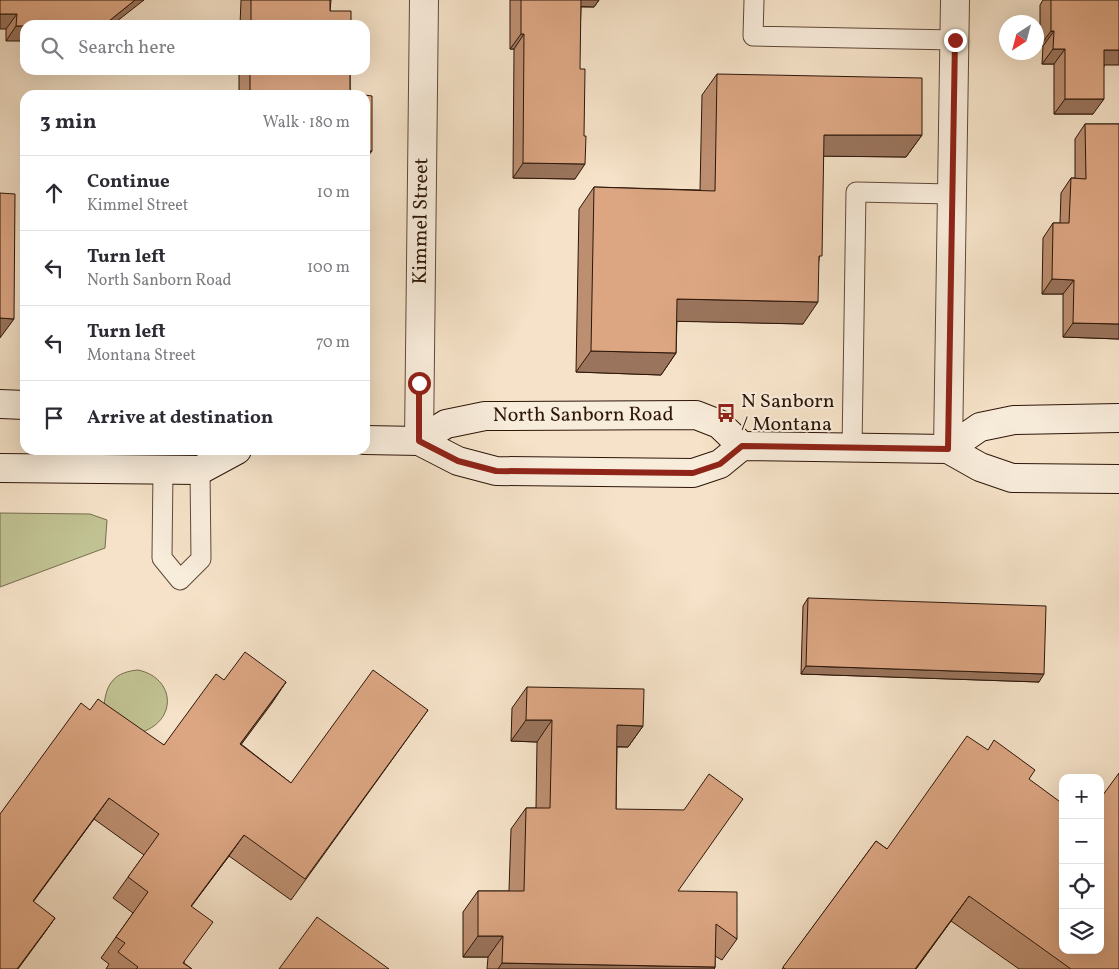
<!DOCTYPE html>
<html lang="en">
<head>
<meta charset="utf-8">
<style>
  :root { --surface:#fff; --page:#f2f2f3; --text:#2b2b33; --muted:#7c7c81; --line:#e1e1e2 }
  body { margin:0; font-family:Vollkorn,serif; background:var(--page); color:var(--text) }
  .controls { position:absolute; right:15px; bottom:15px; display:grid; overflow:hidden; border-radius:10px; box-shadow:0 5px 20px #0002 }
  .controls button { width:45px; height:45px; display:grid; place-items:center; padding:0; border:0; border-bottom:1px solid var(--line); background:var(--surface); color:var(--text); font:25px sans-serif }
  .compass { position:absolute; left:999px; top:15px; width:45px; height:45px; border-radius:50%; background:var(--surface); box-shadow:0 5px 20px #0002; rotate:216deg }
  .stop { position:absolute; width:15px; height:15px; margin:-11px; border:4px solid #8f2418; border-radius:50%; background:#fff }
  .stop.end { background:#8f2418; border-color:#fff; box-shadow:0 1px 5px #0008 }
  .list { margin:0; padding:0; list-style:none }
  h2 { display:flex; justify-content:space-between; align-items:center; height:65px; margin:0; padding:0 20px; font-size:21px }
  h2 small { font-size:16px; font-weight:400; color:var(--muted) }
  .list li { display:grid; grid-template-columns:32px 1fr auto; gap:15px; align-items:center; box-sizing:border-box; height:75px; padding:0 20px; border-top:1px solid var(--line) }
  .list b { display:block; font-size:19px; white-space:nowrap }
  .list p { margin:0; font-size:16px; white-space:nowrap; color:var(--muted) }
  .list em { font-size:16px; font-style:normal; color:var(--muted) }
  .icon { flex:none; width:28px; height:28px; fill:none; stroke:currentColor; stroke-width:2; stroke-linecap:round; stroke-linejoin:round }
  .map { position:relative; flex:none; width:1119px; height:969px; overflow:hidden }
  .search { position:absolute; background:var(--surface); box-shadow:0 5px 20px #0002; left:20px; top:20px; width:350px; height:55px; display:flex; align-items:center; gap:12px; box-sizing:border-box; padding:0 18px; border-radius:15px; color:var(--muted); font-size:19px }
  .panel { position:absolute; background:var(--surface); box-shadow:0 5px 20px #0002; left:20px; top:90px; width:350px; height:365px; border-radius:15px }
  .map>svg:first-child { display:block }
  .green { fill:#c1c293; stroke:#776c4e }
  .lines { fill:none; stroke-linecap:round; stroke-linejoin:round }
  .service-casing { stroke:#5f4939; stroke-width:21 }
  .minor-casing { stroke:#5f4939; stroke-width:30 }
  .secondary-casing { stroke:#2d1609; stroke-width:30 }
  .service { stroke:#f8ecdb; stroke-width:19 }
  .minor { stroke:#f8ecdb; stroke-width:28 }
  .secondary { stroke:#f8ecdb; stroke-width:28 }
  .wall { fill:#bd8f71; stroke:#2d1609 }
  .shaded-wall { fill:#9a745c; stroke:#2d1609 }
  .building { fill:#dca683; stroke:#2d1609 }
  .route { stroke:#8f2418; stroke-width:6 }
  .labels { text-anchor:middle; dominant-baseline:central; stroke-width:4; stroke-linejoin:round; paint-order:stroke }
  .street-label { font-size:20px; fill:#2d1609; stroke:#f8ecdb }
  .poi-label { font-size:20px; fill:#2d1609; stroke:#f8ecdb; text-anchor:start }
</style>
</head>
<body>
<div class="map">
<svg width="1119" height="969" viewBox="0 0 1119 969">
  <rect width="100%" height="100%" fill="#f5e2c8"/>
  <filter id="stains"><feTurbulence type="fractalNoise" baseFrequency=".004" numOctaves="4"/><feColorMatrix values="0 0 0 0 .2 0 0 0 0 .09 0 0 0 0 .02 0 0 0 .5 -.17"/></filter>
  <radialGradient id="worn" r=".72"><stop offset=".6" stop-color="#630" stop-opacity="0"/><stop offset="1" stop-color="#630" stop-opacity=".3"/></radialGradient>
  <path class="green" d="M0,513L90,514L107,520L105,548L0,587Z
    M138,670C176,678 178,722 139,733L104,706C106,683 115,672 138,670Z"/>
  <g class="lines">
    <g class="service-casing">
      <path id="service" d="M754,0L753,36L955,40
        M852,448L856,192L952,194
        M163,470L162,558L180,580L201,559L200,470"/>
    </g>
    <g class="minor-casing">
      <g id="minor">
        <path id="s1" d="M419,441L424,0"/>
        <path d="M948,449L955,0"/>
      </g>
    </g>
    <g class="secondary-casing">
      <g id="secondary">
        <path d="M0,404L25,405"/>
        <path d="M365,440L419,441L458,461L496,471L693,473L720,464L742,446L948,449L980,467L1012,478L1119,479"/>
        <path id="s2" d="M419,441L446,424L485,416L696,415L719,424L742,446"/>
        <path d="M948,449L980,427L1014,420L1119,418"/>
        <path d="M0,468L200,470L237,450"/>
      </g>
    </g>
    <use href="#service" class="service"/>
    <use href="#minor" class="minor"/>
    <use href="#secondary" class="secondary"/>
  </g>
  <path class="wall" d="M0,0H144L25,25L6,41V29Z
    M241,0H331L330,11L351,25H240Z
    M510,0H599L594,7H581L575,179L513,178L514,49H510Z
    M1043,0H1119L1093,114H1054V64H1042L1043,46H1040V5Z
    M239,70H350V95H239Z
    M717,74L922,135L906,157L823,156L819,260L803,324L677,321L676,353L661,375L576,372L579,209L594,187L700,190L702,95Z
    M1085,124H1119V339L1063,337V294H1042L1043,238L1053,223H1060L1061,193L1071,178H1075V139Z
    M808,598L1039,682L801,674L803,606Z
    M224,680L286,682L241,744L291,783L428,710L291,900L229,856L191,906L184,963L192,969H106L109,964L101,958L133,913L113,898L144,855L94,819L33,902L55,918L40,939L0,969L90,710L164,745Z
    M527,687L643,726L628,747H617L616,809L678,891L737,939L722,960L715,956V967L714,969H487L488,957H463V912L478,891H509L511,829L526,808H536L537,742L511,741L512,708Z
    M1029,779L1119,969H1019L951,921L916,969H782L876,841L887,849Z"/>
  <path class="shaded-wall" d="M135,0H144L112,25H106L109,21Z
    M575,0H599L594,7L571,6Z
    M0,14H17L6,29H0Z
    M16,26H25V41H6Z
    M1051,31H1054L1043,46H1040Z
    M521,34H524L514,49H510Z
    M1053,49H1065L1054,64H1042Z
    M1104,50H1119V65H1093Z
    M1065,99H1104L1093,114H1054Z
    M824,135H922L906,157L809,156Z
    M365,151H372L365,160Z
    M523,163L585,164L575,179L513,178Z
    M1052,279L1074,280L1063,294H1042Z
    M677,299L818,302L803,324L662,321Z
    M0,318L14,319L0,338Z
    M1073,323L1119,324V339L1063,337Z
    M591,351L676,353L661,375L576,372Z
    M806,666L1044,674L1039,682L801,674Z
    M286,682L272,703L226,765L240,744Z
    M526,720H552L537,742L511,741Z
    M617,725L643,726L628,747L602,746Z
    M109,798L94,819L18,922L33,901Z
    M244,835L229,856L176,927L191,906Z
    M969,896L951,921L916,969H915Z
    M55,918L40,939L18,969H17Z
    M478,936H503L488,957H463Z
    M502,963L715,967L714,969H498Z"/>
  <path class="building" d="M0,0H135L109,21L110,24L109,25H25V26H16L17,14H0Z
    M251,0H330V11H351V25H251Z
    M521,0H581L580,69H585L584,136H586L585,164L523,163L524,34H521Z
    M1051,0H1119V50H1104V99H1065V49H1053L1054,31H1051Z
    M250,70H350V95H242V91H250Z
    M717,74L922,78V135H824L822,256H819L818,302L677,299L676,353L591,351L594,187L715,191Z
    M365,95L372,96V151H365Z
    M1085,124H1119V324L1073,323L1074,280L1052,279L1053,223H1069L1071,178L1086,179Z
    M0,193L15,194L14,319L0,318Z
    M808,598L1046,606L1044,674L806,666Z
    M245,652L286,682L240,744L291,783L373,670L428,710L305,879L244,835L191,906L213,922L183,963L192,969H136L138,967L118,952L125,943L116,937L148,892L128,877L159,834L109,798L33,901L55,918L17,969H0V814L81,703L90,710L98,699L164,745L216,674L224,680Z
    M527,687L644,689L643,726L617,725L616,809L684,810L709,774L743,799L678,891L737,892V939L716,924L715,967L502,963L503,936H478V891H524L526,808H550L552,720H526Z
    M967,736L988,750L994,740L1035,770L1029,779L1063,804V950H1100V799L1119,773V969H1071L969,896L915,969H785L783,967L876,841L887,849Z
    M317,917L389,969H279Z"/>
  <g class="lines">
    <path class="route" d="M419,383V441L458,461L496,471L693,473L720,464L742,446L948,449L955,40"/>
  </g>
  <defs>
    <g id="bus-bare" transform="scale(1.5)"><path d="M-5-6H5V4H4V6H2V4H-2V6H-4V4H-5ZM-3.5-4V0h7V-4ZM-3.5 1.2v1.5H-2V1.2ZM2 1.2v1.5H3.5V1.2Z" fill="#8f2418" stroke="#f8ecdb" stroke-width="2.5" paint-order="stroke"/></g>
  </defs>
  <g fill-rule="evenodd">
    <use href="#bus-bare" x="726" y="413"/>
  </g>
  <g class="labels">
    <g class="street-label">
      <text stroke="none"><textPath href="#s1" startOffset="220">Kimmel Street</textPath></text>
      <text stroke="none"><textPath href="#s2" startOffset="170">North Sanborn Road</textPath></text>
    </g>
    <g class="poi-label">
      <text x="741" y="402">N Sanborn<tspan x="741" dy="23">/ Montana</tspan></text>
    </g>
  </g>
  <rect width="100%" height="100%" filter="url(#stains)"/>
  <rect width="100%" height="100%" fill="url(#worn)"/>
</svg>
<div class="controls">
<button>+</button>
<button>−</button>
<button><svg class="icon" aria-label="locate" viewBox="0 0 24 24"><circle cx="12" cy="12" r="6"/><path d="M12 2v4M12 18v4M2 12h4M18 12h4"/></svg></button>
<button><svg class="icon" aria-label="layers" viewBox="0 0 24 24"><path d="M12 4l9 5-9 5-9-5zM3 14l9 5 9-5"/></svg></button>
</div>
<svg class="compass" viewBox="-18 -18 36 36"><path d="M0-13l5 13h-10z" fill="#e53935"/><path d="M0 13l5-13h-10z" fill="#7c7c81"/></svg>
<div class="stop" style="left:419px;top:383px"></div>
<div class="stop end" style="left:955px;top:40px"></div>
<div class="search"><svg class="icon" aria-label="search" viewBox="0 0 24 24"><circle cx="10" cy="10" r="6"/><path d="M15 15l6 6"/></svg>Search here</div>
<section class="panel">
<h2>3 min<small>Walk · 180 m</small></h2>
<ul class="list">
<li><svg class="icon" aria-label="ahead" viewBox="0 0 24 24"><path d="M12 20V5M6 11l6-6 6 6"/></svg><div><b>Continue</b><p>Kimmel Street</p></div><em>10 m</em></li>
<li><svg class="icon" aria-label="left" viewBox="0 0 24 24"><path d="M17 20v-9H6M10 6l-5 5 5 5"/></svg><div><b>Turn left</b><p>North Sanborn Road</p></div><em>100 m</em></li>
<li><svg class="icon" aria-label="left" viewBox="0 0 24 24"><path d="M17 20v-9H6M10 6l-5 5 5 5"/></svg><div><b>Turn left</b><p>Montana Street</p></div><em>70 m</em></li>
<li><svg class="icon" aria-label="arrive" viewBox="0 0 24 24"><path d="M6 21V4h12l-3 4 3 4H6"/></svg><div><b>Arrive at destination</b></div></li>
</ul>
</section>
</div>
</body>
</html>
